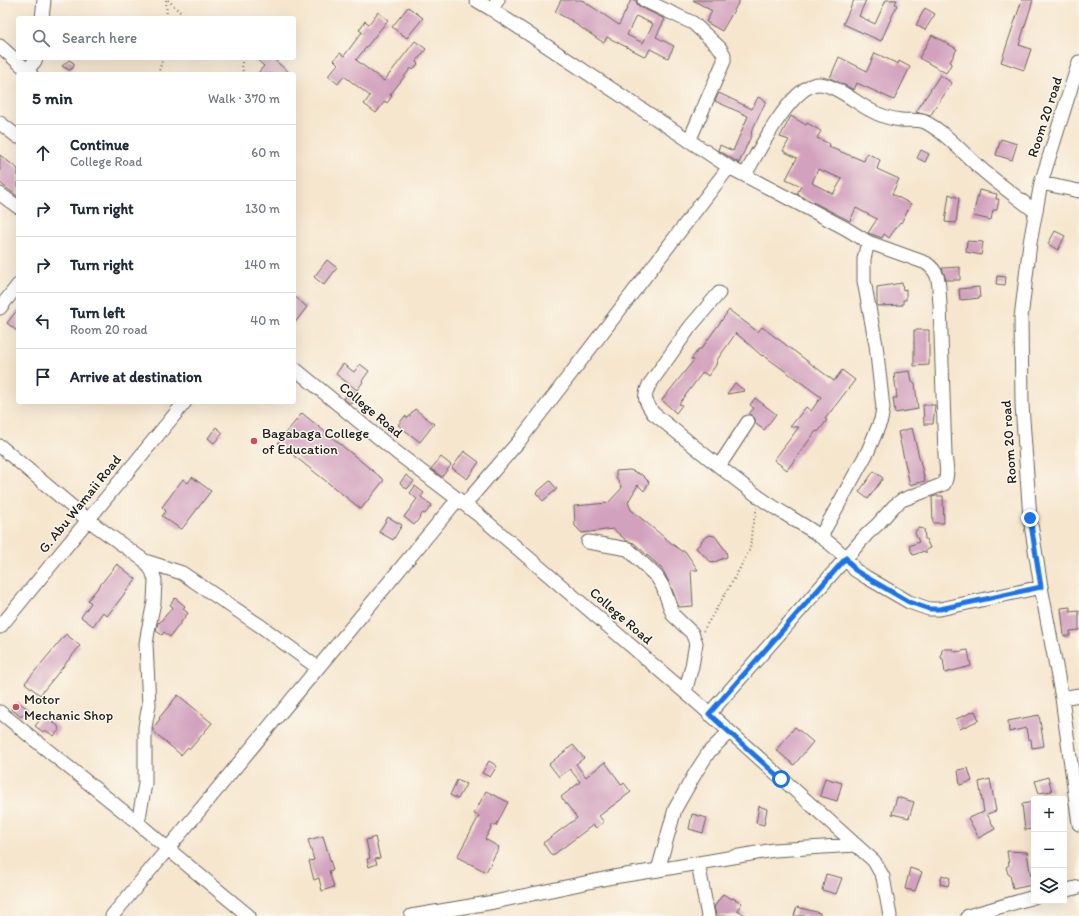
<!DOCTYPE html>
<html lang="en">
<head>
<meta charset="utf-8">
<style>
  :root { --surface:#fff; --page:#f6f6f7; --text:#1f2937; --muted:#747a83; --line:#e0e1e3 }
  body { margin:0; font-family:Itim,sans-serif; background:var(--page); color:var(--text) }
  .controls { position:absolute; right:12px; bottom:12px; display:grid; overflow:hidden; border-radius:4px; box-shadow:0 4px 16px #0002 }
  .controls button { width:36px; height:36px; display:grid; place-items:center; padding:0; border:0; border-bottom:1px solid var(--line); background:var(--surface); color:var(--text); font:20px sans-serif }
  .stop { position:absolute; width:12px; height:12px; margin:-9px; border:3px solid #1a73e8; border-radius:50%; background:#fff }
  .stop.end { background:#1a73e8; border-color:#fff; box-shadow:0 1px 4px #0008 }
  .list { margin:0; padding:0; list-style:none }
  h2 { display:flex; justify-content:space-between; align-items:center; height:52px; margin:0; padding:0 16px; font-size:17px }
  h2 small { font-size:13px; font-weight:400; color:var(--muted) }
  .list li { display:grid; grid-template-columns:26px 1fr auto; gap:12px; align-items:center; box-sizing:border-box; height:56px; padding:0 16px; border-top:1px solid var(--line) }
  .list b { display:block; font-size:15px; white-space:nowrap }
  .list p { margin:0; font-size:13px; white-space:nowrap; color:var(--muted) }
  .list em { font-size:13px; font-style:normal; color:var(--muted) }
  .icon { flex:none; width:22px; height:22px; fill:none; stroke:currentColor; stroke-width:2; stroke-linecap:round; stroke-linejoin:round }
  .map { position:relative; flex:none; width:1079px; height:916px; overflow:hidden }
  .search { position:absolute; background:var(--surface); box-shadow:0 4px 16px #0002; left:16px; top:16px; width:280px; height:44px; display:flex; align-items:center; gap:10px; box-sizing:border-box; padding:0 14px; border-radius:4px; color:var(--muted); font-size:15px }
  .panel { position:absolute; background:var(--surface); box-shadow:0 4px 16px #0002; left:16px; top:72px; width:280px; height:332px; border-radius:4px }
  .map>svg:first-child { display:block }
  .building { fill:#d2a1be; fill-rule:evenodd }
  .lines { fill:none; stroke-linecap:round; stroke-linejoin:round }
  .minor-casing { stroke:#68635a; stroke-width:15 }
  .path { stroke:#68635a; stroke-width:2; stroke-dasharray:1 3; stroke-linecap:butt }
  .minor { stroke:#fff; stroke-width:13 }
  .route { stroke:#1a73e8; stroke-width:5 }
  .poi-dot { fill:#d1495b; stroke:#fbf7ec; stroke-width:1.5 }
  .labels { text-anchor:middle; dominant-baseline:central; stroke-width:3; stroke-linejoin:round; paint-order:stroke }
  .street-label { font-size:14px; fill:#1c1c1c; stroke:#fbf7ec }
  .poi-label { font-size:14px; fill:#1c1c1c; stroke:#fbf7ec; text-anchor:start }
</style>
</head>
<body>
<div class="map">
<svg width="1079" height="916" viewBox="0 0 1079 916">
  <rect width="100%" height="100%" fill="#fbf7ec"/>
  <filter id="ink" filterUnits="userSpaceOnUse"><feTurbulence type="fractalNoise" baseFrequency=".025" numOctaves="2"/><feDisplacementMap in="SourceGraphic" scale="8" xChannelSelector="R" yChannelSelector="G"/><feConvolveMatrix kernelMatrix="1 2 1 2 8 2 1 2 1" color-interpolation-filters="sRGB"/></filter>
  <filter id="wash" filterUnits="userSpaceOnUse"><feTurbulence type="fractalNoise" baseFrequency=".012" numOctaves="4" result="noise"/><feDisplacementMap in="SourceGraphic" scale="16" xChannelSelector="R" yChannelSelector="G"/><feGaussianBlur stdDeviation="0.9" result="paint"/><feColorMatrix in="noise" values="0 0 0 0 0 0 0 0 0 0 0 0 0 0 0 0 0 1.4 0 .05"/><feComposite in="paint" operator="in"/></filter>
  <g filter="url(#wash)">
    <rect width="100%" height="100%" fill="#f6e6ce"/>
    <g id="blocks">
      <path class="building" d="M561,0H582L619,25L631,0H636L637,4L640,7L665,19L656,37L674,46L668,58L650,49L646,57L607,37L604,43L574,23V22L555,12ZM636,16L653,24L643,43L627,35Z
        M693,0H740L722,31L706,22L712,11Z
        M854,0H866L859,16L875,24L886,0H897L895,4L897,5L881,41L843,24Z
        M1022,0H1033L1019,45L1031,49L1024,70L1001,62Z
        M408,7L423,18L407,38L392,27Z
        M925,8L935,14L925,30L916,25Z
        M378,12L388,20L356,60L384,81L415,41L426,49L416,62L418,64L413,70L411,68L390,95L392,96L387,103L385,101L376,113L364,104L370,96L344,76L338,84L328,76L338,64L334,60L340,53L344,56L362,32L359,30L365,21L369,24Z
        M932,35L957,49L950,62L952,63L946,73L919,58Z
        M875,53L898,64L899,61L910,67L894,100L857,83L854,90L830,78L839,57L867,71Z
        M255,58H272L291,74H257L264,66Z
        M69,60L74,63V66L72,69L69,70L62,66Z
        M940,75L952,83L930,116L916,112Z
        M719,93L752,109L758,97L766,101L751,133L752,134L739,163L718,150L720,145L733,151L748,116L715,101Z
        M791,116L806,125L807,123L821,131L817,138L830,144L829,147L864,161L867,153L880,160L877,169L899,179L892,194L911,204L901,223L900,222L889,238L884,234L882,238L868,233L877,219L856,208L850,221L797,194L801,186L786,179L797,158L783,151L789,140L780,137ZM818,169L842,179L833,194L812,183Z
        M1001,139L1017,144L1012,160L996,155Z
        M921,150L929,154L925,162L917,158Z
        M0,155L18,169V197L0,183Z
        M979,190L997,194L996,199H999L997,210H993L991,220L973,216Z
        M949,194L959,198L956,223L945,222Z
        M1055,231L1065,236L1058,250L1048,244Z
        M967,241L983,242L981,255L966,252Z
        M327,260L337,268L324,285L314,277Z
        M960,267V280H946L942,268Z
        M997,276L1006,277L1005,285L996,284Z
        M902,283L903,290L906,289V300H903V305L877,306V287Z
        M979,287L980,298L960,300L959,289Z
        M294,296L307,307L294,324Z
        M18,309V332L7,323Z
        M729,310L758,332L762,327L834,381L842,370L855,380L825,419L827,420L818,432L816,431L787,470L774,460L799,427H790L806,407L811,411L821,397L763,355L762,356L736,333L717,360L716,365L708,376L703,372L679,404L682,405L676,413L662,400L694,360L691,359L699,349H701Z
        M914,330H929V365L914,366Z
        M343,364L354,372L360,364L369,371L362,381L363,382L357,390L336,374Z
        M910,371L912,381L915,383L918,409L895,413L893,398H897L894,373Z
        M735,383L745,391L727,394Z
        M351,389L358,394L351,404L344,399Z
        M755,398L776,414L764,430L756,424L755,419L753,416L749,414L754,408L750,405Z
        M923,405H935L933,424H924Z
        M415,409L434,424L420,442L398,425L405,416L408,418Z
        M302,413L384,480L361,509L278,443Z
        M216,427L223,433L214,443L208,438Z
        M912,428L925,481L910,485L898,432Z
        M464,451L479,462L467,479L452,468Z
        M441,457L451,465L442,477L431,469Z
        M630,470L642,475L649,482L644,491L638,485L628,502L631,510L681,551H685L698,570H691L693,606L679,607L670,584L662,569L634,543L627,541L613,529L582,533L575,526L574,506L608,503L622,488L616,477V471Z
        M874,471L883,478L868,499L859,492Z
        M406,475L414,481L407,489L400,483Z
        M192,477L211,491L182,529L179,528L162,516L166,511L162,507L183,479L188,483Z
        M550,481L557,489L543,501L536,493Z
        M415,486L424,493L421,497L432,505L425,514L423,513L414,525L404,517L417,499L410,493Z
        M935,496H943L944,523H933L932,497Z
        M388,517L402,525L393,540L379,532Z
        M919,528L924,529L925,539H926L930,548L926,550V553L924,551L913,555L909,546L919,542L915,533L916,530Z
        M710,535L715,536L726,551L727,557L712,563L696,548L700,544L703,539Z
        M117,564L136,579L107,616L103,612L93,626L81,617L91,603L88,600Z
        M175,598L185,606L183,609L188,613L170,637L164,632L162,635L156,631L158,622L159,623L173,607L170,605Z
        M1070,607V612L1079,611V630L1070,631V636H1064L1061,608Z
        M66,634L80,646L40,695L25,683Z
        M942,649H953L955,652L968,650L971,666L945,673L943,659L941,658Z
        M178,695L212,723L190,749L188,747L181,755L153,731V728L160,719L159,718Z
        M17,701L28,709L21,717L11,709Z
        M975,711L979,720L960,729L956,719Z
        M1039,715L1044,746L1032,748L1031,739H1028L1026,728L1009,732L1008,721Z
        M43,716L58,726L59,730L54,736L45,730L43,732L35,726Z
        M795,727L813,742L794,765L776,750Z
        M573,745L584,758L576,764L586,777L605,762L622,785L624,783L631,792L599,816L604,822L596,828L593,825L552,856L543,843L577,818L561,797L580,782L570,769L559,777L549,764Z
        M489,761L497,766L490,777L482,773Z
        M968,768L972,781L960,785L958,770Z
        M1048,777L1052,791L1039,793L1035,781Z
        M825,778L842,783L837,801L820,796Z
        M990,779L996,811L987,814L995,829L979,838L968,818L984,812L979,782Z
        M457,780L466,784L458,799L450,795Z
        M486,791L508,802L496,826L493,824L485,839L499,847L486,872L457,857L479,816L474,814Z
        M897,797L914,802L909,818L892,814Z
        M1034,802V829L1025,830L1022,804Z
        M759,806L767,809L764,825L756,823Z
        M692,814L707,818L703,833L689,829Z
        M323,836L333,870L329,871L334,887L322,891L319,878L314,880L309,861L314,860L308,840Z
        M375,837L380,858L375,859L377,864L369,867L367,859L370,858L366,840Z
        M1007,851L1027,852L1032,885L1013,889L1010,875L1008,874L1006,867L1009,865Z
        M910,868L922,872L915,891L905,889Z
        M826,874L842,878L836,894L822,890Z
        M942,875L950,878L948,886L940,884Z
        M723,894L732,899L733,898L742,903L737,910L747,916H716L714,907Z
        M797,907L820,913V916H794Z"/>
    </g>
  </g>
  <g filter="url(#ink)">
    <use href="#blocks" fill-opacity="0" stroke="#68635a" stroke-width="1"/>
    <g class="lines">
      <g class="minor-casing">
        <path id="minor" d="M476,0L491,9L498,0
          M644,0L693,23L720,48L724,55V61L689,141
          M491,9L729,167L845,228L868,242L926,263C942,274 938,286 940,304L945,455C946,464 949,475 944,484L902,500L894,506L878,524L867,534L846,558C821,532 788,518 759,497C722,470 688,441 653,413C645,401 643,398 649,385L690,327L719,293
          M42,18L44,0
          M0,46L31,74
          M1079,62L1041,183L1030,243L1021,318L1022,405L1030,518L1041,587L1062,698L1079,824
          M27,70L35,61L36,58
          M0,123L18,137
          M745,175C758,152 788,93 813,85C829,79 856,103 870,110C879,115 891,119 901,120C909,121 918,119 925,122C945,132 963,153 979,167C997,183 1017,197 1036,212
          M1041,183L1079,191
          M0,194L18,207
          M0,308L18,285
          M294,368L396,452L481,517L700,705L856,845L874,861L883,877L890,916
          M0,446L88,520L145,561L152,571L155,580L154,602L148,631L146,644L149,705L145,727V784L138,823
          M719,466L748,422
          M465,504L520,440L729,167
          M821,536L868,451L881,420L883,408L876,345L864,281V259L868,242
          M588,542L628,549L657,577L663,587L673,615L692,633L696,643L692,666L685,692
          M145,561L182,573L262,627L318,668
          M0,627L185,402
          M1062,698L1079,695
          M0,712L138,823L168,849L249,916
          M709,714L846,558L855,570L866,577L909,602L929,609H940L1041,587
          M698,863L708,916
          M658,870L675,809L696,772L709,752L729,732
          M1064,891L1079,887
          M112,916L458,499
          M411,916L494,902L613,877L658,870L774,850L856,845
          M968,916L1034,897"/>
      </g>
      <path class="path" d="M166,0L167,18
        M168,0L182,14
        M242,62L243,74
        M131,74L133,73L135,74
        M158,74L163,58
        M703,631L733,581L750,549L752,527L757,508"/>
      <use href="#minor" class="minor"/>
    </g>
  </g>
  <g class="lines" filter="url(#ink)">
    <path class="route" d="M781,779L709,714L846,558L855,570L866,577L909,602L929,609H940L1041,587L1030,518"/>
  </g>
  <g class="poi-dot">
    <circle cx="254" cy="441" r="4"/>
    <circle cx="16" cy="707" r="4"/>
  </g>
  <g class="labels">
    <g class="street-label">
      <text transform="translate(1045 117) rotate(-72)">Room 20 road</text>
      <text transform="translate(371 410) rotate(40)">College Road</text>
      <text transform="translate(1009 442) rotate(-94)">Room 20 road</text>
      <text transform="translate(80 504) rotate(-51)">G. Abu Wamaii Road</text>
      <text transform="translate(621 616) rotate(41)">College Road</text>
    </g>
    <g class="poi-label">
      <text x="262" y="433">Bagabaga College<tspan x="262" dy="16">of Education</tspan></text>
      <text x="24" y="699">Motor<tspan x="24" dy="16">Mechanic Shop</tspan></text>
    </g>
  </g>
</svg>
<div class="controls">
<button>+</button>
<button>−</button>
<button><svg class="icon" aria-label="layers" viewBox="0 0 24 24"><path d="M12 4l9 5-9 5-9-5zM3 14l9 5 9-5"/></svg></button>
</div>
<div class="stop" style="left:781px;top:779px"></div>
<div class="stop end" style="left:1030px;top:518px"></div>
<div class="search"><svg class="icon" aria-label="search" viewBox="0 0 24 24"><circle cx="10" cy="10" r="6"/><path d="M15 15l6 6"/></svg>Search here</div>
<section class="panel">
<h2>5 min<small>Walk · 370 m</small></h2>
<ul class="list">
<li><svg class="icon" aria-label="ahead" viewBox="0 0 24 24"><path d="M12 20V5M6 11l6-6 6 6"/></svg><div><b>Continue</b><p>College Road</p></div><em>60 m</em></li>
<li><svg class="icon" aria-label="right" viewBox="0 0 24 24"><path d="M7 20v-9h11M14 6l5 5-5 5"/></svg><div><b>Turn right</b></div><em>130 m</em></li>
<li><svg class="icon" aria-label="right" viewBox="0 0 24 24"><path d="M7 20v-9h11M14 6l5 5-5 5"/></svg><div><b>Turn right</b></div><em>140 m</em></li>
<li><svg class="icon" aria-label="left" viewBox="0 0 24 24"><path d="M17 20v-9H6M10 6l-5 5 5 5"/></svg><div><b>Turn left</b><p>Room 20 road</p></div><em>40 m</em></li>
<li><svg class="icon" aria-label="arrive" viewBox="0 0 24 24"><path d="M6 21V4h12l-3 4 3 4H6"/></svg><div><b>Arrive at destination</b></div></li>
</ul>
</section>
</div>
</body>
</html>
